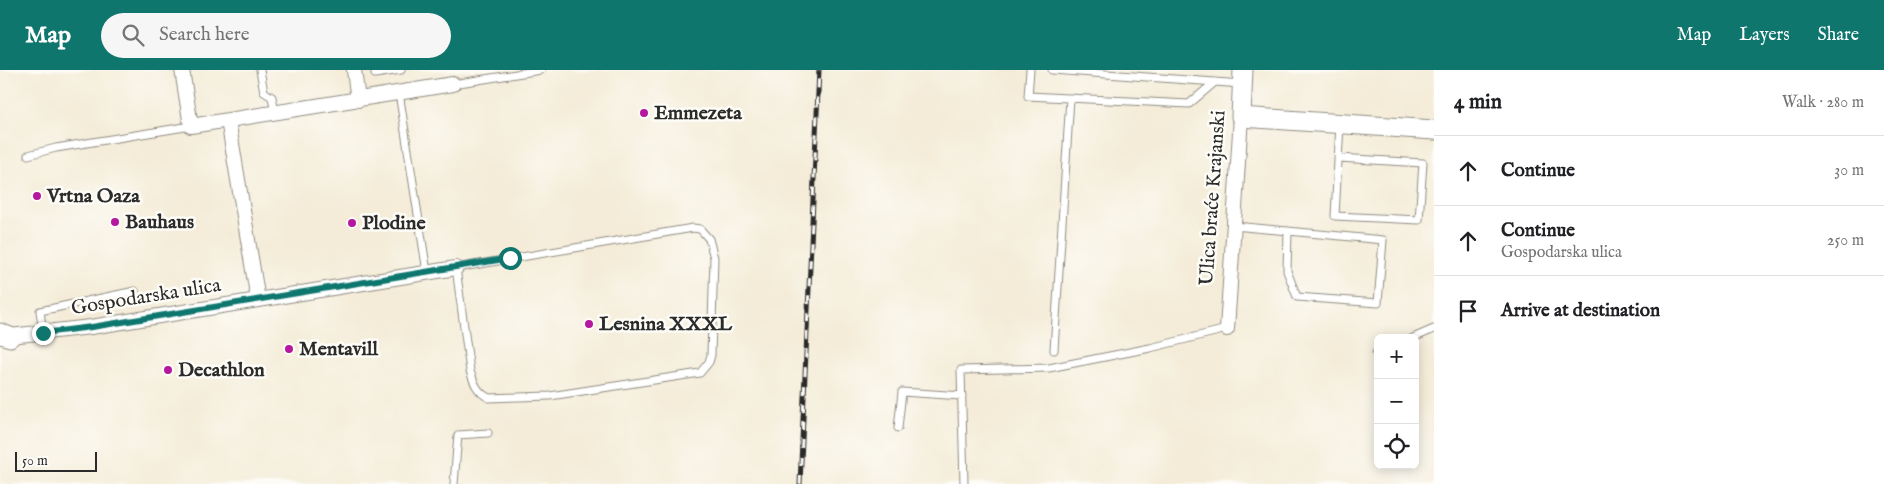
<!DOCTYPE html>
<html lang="en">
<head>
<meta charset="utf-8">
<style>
  :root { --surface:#fff; --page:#f6f6f6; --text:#202124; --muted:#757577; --line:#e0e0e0; --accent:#0f766e }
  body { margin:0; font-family:"IM FELL English",serif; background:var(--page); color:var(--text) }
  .controls { position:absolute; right:15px; bottom:15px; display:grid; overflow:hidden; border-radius:8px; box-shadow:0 2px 12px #0003 }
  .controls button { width:45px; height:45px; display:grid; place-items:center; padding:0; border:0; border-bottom:1px solid var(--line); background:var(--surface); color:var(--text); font:25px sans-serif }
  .scale { position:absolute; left:15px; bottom:12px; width:82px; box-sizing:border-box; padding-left:5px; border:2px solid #2b2b2b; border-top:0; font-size:14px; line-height:18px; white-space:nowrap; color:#2b2b2b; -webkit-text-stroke:4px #fdfcf7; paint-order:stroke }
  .stop { position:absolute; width:15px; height:15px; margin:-11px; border:4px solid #0f766e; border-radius:50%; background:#fff }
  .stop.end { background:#0f766e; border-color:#fff; box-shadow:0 1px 5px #0008 }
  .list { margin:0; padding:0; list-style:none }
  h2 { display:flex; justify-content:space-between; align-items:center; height:65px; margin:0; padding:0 20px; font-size:21px }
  h2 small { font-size:16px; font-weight:400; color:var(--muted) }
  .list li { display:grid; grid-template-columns:32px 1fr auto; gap:15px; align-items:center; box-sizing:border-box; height:70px; padding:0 20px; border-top:1px solid var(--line) }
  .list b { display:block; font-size:19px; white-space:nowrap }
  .list p { margin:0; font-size:16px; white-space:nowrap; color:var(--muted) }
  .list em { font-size:16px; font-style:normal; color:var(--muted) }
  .icon { flex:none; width:28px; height:28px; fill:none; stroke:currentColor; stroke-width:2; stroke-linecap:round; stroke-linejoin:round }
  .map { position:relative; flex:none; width:1434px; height:414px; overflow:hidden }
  header { display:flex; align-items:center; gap:30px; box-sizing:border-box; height:70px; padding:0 25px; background:var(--accent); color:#fff }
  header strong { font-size:24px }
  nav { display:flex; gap:28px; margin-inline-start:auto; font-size:18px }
  .search { width:350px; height:45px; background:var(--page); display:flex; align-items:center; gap:12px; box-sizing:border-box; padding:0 18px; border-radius:28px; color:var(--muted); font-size:19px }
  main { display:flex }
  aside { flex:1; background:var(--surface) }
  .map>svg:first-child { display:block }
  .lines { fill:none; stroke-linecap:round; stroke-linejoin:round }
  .lane-casing { stroke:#908c82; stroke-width:9 }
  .street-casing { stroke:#908c82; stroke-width:16 }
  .secondary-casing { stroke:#908c82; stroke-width:21 }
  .lane { stroke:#fff; stroke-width:7 }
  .street { stroke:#fff; stroke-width:14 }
  .secondary { stroke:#fff; stroke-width:19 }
  .rail-casing { stroke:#2b2b2b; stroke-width:5 }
  .rail { stroke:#fdfcf7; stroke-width:3; stroke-dasharray:9; stroke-linecap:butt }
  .route { stroke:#0f766e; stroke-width:6 }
  .poi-dot { fill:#b5179e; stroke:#fdfcf7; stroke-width:2 }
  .labels { text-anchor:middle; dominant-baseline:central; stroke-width:5; stroke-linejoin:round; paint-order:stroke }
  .poi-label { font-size:20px; font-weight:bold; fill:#2b2b2b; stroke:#fdfcf7; text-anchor:start }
  .street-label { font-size:20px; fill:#2b2b2b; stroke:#fdfcf7 }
</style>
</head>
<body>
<header>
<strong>Map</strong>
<div class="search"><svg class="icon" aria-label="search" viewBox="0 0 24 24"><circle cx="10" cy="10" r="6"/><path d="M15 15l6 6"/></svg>Search here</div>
<nav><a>Map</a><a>Layers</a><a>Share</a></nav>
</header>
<main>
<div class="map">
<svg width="1434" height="414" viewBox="0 0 1434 414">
  <rect width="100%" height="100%" fill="#fdfcf7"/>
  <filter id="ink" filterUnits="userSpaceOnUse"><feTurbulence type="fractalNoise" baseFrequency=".02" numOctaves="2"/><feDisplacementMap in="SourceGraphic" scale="10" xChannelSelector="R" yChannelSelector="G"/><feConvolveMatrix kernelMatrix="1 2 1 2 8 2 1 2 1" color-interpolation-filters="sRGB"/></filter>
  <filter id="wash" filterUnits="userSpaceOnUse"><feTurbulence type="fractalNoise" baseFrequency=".0096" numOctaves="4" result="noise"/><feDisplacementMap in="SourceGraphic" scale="20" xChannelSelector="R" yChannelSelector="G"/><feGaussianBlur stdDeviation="1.12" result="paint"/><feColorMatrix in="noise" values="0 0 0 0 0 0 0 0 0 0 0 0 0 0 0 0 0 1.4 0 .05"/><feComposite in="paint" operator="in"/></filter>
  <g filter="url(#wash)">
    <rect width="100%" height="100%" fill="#f4ecd8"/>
  </g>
  <g filter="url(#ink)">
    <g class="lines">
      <g class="lane-casing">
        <path id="lane" d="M260,0L264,22L272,27L275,43
          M375,0V4L401,0
          M1030,0L1028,26L1189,34L1215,12
          M1052,0L1242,14
          M453,14L541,0
          M399,23L427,202
          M28,85L56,78L191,56
          M1338,88L1423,93L1419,150L1335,146L1340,54
          M1234,156L1383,170L1378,233L1297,227L1287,201L1288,161
          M693,158L700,159L709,169L714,188L711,285L709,292L700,303L550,326L489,328C477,322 474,313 470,301L456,198Z
          M43,263L40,241L135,221
          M1413,268L1434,259
          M1054,280L1070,28
          M1376,283H1378
          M898,358L902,322L962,326
          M454,414L458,365L488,363
          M964,414L961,300L1049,298L1150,278L1227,259"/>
      </g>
      <g class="street-casing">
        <path id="street" d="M182,0L191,56L453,14
          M354,0L358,30
          M258,230L456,198
          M1227,259L1241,47
          M1,267L91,257L258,230L228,50"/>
      </g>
      <g class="secondary-casing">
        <path id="secondary" d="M1243,0L1241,47L1434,60
          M0,263L10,267"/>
      </g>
      <use href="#lane" class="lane"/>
      <use href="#street" class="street"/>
      <use href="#secondary" class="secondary"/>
      <g class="rail-casing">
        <path id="rail" d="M800,414L819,0"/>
      </g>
      <use href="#rail" class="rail"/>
    </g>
  </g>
  <g class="lines" filter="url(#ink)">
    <path class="route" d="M43,263L92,257L510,188"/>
  </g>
  <g class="poi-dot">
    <circle cx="644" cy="43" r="5"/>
    <circle cx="37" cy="126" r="5"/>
    <circle cx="115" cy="152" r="5"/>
    <circle cx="352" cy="153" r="5"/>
    <circle cx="589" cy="254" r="5"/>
    <circle cx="289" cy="279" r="5"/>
    <circle cx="168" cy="300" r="5"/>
  </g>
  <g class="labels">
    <g class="poi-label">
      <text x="654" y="43">Emmezeta</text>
      <text x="47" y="126">Vrtna Oaza</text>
      <text x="125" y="152">Bauhaus</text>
      <text x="362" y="153">Plodine</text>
      <text x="599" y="254">Lesnina XXXL</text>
      <text x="299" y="279">Mentavill</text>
      <text x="178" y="300">Decathlon</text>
    </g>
    <g class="street-label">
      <text transform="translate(1213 128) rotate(-86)">Ulica braće Krajanski</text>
      <text transform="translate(146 227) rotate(-9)">Gospodarska ulica</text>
    </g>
  </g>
</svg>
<div class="controls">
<button>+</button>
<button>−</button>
<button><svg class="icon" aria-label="locate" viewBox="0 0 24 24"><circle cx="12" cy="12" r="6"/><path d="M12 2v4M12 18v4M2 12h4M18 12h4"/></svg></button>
</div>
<div class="scale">50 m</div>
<div class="stop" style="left:510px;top:188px"></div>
<div class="stop end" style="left:43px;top:263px"></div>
</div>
<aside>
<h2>4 min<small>Walk · 280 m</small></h2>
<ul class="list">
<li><svg class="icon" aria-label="ahead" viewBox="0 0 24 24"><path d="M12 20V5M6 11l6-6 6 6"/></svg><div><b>Continue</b></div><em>30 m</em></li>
<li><svg class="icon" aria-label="ahead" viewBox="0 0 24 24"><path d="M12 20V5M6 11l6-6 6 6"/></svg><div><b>Continue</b><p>Gospodarska ulica</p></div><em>250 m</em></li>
<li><svg class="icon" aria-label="arrive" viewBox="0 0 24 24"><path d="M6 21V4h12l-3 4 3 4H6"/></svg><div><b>Arrive at destination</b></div></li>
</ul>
</aside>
</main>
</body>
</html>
